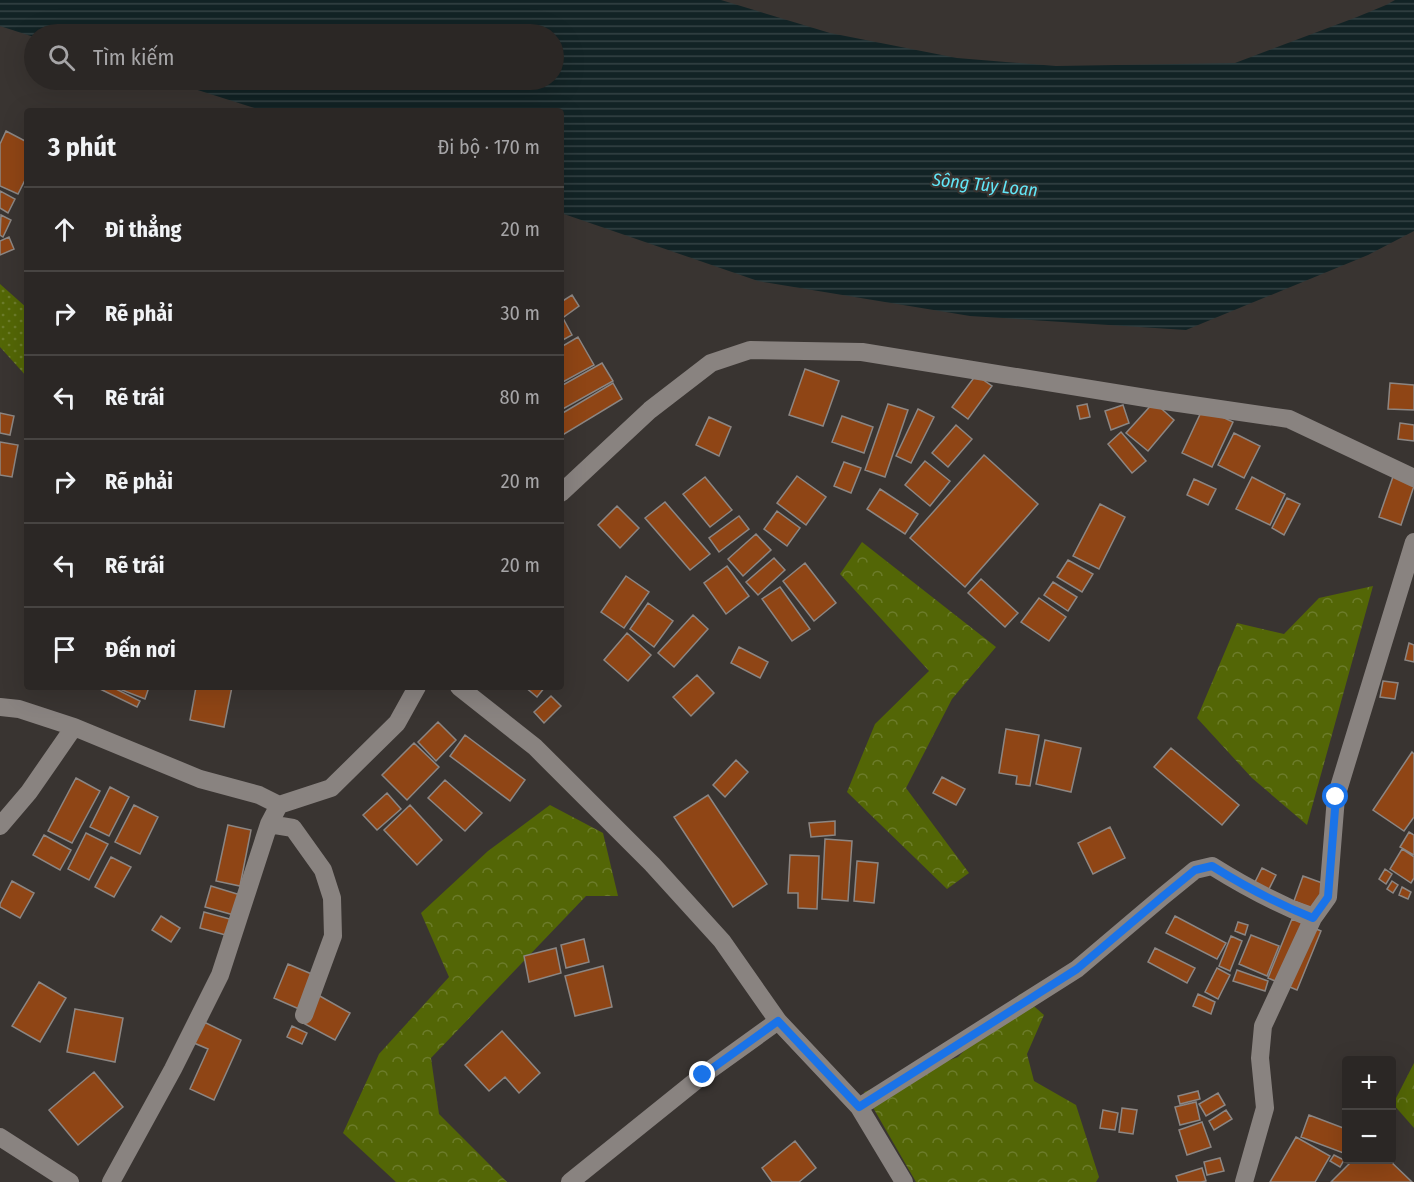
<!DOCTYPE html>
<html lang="vi">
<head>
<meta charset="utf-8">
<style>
  :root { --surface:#2b2725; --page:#332f2d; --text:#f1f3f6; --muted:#a6a5a7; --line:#474442 }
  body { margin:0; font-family:"Fira Sans Condensed",sans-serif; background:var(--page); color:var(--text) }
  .controls { position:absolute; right:18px; bottom:18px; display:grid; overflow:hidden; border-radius:6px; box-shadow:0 6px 24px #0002 }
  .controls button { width:54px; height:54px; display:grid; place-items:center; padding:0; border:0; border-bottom:2px solid var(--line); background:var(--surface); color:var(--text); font:30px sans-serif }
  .stop { position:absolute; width:18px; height:18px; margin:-14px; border:4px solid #1a73e8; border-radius:50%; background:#fff }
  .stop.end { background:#1a73e8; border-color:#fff; box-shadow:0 2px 6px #0008 }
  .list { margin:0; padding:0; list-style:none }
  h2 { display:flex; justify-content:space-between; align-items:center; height:78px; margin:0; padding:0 24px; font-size:26px }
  h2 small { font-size:20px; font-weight:400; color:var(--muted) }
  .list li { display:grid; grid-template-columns:39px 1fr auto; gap:18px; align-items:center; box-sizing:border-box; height:84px; padding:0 24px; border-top:2px solid var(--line) }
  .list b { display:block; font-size:22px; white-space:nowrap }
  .list em { font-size:20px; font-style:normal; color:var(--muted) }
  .icon { flex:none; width:33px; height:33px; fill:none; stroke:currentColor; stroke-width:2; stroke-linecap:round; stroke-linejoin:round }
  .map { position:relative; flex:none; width:1414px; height:1182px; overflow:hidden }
  .search { position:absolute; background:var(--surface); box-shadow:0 6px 24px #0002; left:24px; top:24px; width:540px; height:66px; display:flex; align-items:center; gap:15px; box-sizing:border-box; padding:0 21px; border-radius:33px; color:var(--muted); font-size:22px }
  .panel { position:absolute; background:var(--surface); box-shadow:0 6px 24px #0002; left:24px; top:108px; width:540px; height:582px; border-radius:6px }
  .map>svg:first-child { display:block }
  .grass { fill:url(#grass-dots) }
  .forest { fill:url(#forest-crowns) }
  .water { fill:url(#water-rules) }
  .building { fill:#8f4515; stroke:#8c8683; stroke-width:1.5 }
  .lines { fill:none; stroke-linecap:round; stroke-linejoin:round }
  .minor { stroke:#898380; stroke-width:18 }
  .route { stroke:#1a73e8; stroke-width:8 }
  .labels { text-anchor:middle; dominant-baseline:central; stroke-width:4.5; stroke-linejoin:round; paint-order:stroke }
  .water-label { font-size:18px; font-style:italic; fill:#62e6f7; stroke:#393431 }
</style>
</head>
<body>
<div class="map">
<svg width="1414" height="1182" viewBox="0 0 1414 1182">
  <defs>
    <pattern id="grass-dots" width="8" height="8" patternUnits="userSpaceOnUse" patternTransform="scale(1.5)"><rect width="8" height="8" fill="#536606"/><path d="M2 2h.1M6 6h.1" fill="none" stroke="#6c7c2b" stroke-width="1.8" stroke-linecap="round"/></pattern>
    <pattern id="forest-crowns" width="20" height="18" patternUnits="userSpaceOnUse" patternTransform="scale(1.5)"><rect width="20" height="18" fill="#536606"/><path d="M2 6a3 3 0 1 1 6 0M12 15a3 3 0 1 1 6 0" fill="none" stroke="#6c7c2b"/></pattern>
    <pattern id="water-rules" width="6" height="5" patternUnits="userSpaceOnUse" patternTransform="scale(1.5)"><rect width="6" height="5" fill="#122325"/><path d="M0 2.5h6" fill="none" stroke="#354345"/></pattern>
  </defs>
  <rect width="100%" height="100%" fill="#393431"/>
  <path class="grass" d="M0,284L27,308V377L0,347Z"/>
  <path class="forest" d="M862,542L996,647L952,699L906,788L969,873L947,889L847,792L875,724L929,671L840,574Z
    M1373,586L1307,825L1252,778L1197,718L1237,623L1284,634L1319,598Z
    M550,805L603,833L618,896H586L431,1058L439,1114L507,1182H396L343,1133L379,1054L449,977L421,913L488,851Z
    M1020,994L1044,1015L1027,1054L1034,1081L1076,1105L1099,1177L1096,1182H916L864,1092L958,1057Z
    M1414,1063V1128L1393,1104Z"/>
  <path class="water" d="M0,0H721L830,33L957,58L1056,66L1235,63L1357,17L1386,5L1395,0H1414V231L1368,255L1186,330L970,316L758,281L561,213V111H264L166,80H554V34H34V37L0,26Z"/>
  <path class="building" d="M6,131L27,142V176L18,194L0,186V144Z
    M0,191L15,199L8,213L0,208Z
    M1,215L11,220L3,237L0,235Z
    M9,237L14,249L0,255V241Z
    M572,295L579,306L561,319V302Z
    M564,320L572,335L561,341V322Z
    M578,337L594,365L561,383V347Z
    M602,363L613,381L561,410V386Z
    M805,369L839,381L823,426L789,415Z
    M976,375L992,386L968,419L952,407Z
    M613,383L622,399L561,436V414Z
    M1390,383L1414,385V410L1388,409Z
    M1154,402L1174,420L1148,451L1126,433Z
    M888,404L908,410L885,477L865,470Z
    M1087,404L1090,417L1080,419L1077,406Z
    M1123,405L1129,423L1111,430L1105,411Z
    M1203,408L1233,422L1212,467L1182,453Z
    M918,409L934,417L911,463L896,456Z
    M0,413L14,416L10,435L0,433Z
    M842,416L873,427L864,453L832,442Z
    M709,417L731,427L719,456L696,445Z
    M1400,423L1414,425V441L1398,439Z
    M956,425L972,439L948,467L932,453Z
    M1121,432L1146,461L1132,473L1108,444Z
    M1234,433L1260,446L1244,478L1218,465Z
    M0,442L18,445L12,477L0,475Z
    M984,455L1038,504L965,587L910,538Z
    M925,461L950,481L930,506L905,485Z
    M844,462L861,468L851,493L834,486Z
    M1396,468L1414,486L1401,525L1379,517Z
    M797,476L826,497L806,525L777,503Z
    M705,477L732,510L710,527L683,494Z
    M1252,477L1285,494L1270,525L1236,509Z
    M1194,479L1216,489L1208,505L1187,495Z
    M880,489L918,514L905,534L867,509Z
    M1287,498L1300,504L1284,535L1272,528Z
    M665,502L710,554L690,570L645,518Z
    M1100,504L1125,517L1099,569L1073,556Z
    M617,506L639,528L620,548L598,525Z
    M777,511L800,528L787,546L764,529Z
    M739,516L749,529L719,552L709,538Z
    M756,534L771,550L743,576L728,559Z
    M774,558L785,570L758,595L746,582Z
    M1068,560L1093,574L1082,592L1057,577Z
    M805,563L836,603L814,621L783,581Z
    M727,566L749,596L726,614L704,583Z
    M626,576L649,592L624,628L601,612Z
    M981,579L1018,613L1005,627L968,593Z
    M1053,582L1077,597L1068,611L1044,595Z
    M780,587L810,629L792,641L762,599Z
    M1039,598L1066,617L1049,641L1021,622Z
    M648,603L673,621L654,647L630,629Z
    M693,615L708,629L674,667L658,653Z
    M627,633L651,655L628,681L604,660Z
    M1409,643L1414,645V662L1405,660Z
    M739,647L768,662L760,678L731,663Z
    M697,675L714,693L691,716L673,697Z
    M1383,681L1398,683L1395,699L1380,697Z
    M96,687H112L140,701L137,707Z
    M118,687H149L145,699L117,688Z
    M196,687H232L224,727L190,720Z
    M525,687H545L537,697Z
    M551,696L561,706L544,723L534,712Z
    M438,722L456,740L436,761L418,742Z
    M1006,729L1039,735L1030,786L1016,784L1017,776L999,773Z
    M465,735L525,780L510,801L450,756Z
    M1045,740L1081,748L1071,792L1036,784Z
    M414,743L439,767L407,800L382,775Z
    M1171,748L1239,805L1222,825L1154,767Z
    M1412,752L1414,754V817L1404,831L1373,810Z
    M736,760L748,772L725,797L713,785Z
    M942,777L965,789L956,805L933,793Z
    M76,778L100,791L72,843L48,831Z
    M445,780L482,813L465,831L428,798Z
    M110,787L129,797L109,836L90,827Z
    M387,793L401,809L377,830L363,815Z
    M708,795L767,884L733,907L674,817Z
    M134,805L158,817L140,854L115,842Z
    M410,805L442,840L417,865L384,830Z
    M835,821V835L811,837L809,823Z
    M228,825L251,830L240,886L216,881Z
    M1110,827L1125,858L1093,874L1078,843Z
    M1409,832L1414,835V855L1400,847Z
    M86,833L108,844L89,880L68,869Z
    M44,835L71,850L60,870L33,855Z
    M825,839L852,841L848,901L822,899Z
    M1402,849L1414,857V878L1411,883L1390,869Z
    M790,855L819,856L817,909L798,908V893H788Z
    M111,857L131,867L114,897L95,887Z
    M857,861L878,863L874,903L854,901Z
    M1262,868L1276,875L1267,893L1253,886Z
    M1385,869L1392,874L1386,884L1379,879Z
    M1303,876L1325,884L1316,909L1294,901Z
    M12,881L34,893L20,918L0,907V904Z
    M1392,881L1398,885L1393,893L1387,889Z
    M211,886L247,897L241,917L205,907Z
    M1402,887L1411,892L1408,899L1399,895Z
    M204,912L237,921L233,937L200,928Z
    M161,916L180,928L171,942L152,930Z
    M1175,916L1226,943L1217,959L1166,933Z
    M1292,919L1321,931L1297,990L1268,978Z
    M1238,922L1248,925L1245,935L1235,931Z
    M1251,935L1279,946L1267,976L1239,964Z
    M1231,936L1242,941L1230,971L1219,966Z
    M584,939L589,962L566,968L561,945Z
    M556,948L561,973L529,982L524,956Z
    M1155,948L1195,968L1187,983L1148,962Z
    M288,964L314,975L299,1009L274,998Z
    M603,966L612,1007L575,1016L565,976Z
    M1217,968L1230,975L1218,999L1205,992Z
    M1237,970L1268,981L1265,991L1233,981Z
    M39,982L66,998L40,1042L12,1026Z
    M1198,994L1215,1002L1211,1014L1193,1006Z
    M318,995L350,1013L335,1040L303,1023Z
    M75,1009L123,1018L115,1062L67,1052Z
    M204,1022L241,1040L214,1100L190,1089L208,1049L194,1043Z
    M292,1026L307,1033L302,1044L287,1037Z
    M502,1031L540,1073L519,1093L505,1077L489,1091L465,1065Z
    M94,1072L123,1107L78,1145L49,1110Z
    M1198,1091L1200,1099L1180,1104L1178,1096Z
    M1218,1093L1225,1105L1206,1116L1199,1104Z
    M1196,1102L1200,1120L1180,1125L1175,1107Z
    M1122,1108L1137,1110L1133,1134L1119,1132Z
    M1103,1110L1118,1113L1115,1130L1100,1128Z
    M1226,1110L1232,1119L1214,1130L1209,1121Z
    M1309,1115L1346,1129V1154L1301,1137Z
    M1202,1122L1211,1147L1187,1155L1179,1130Z
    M1296,1137L1330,1156L1315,1182H1270Z
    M795,1141L816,1168L799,1182H772L762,1168Z
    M1334,1155L1344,1160L1340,1167L1330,1161Z
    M1220,1158L1224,1171L1207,1175L1204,1162Z
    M1353,1160H1389L1412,1182H1331Z
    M1202,1168L1206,1181L1201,1182H1178L1176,1176Z"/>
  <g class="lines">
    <path class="minor" d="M561,493L650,410L711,363L750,350L862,352L1158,400L1289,419L1414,478
      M459,687L535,747L652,864L722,941L778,1021L859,1107L904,1182
      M0,707L19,709L74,727L200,779L259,795L279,805L331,788L397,723L417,687
      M269,824L293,828L323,870L332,898L333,936L304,1015
      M0,826L29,792L74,727
      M859,1107L1077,969L1162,897L1195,870L1212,866C1244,886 1278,904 1313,918L1328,897L1336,797L1414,542
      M0,1137L70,1182
      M111,1182L173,1069L220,975L269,824L279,805
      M570,1182L703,1075L778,1021
      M1244,1182L1265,1108L1260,1058L1263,1026L1313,918"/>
  </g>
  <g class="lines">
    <path class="route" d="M703,1075L778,1021L859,1107L1077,969L1162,897L1195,870L1212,866C1244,886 1278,904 1313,918L1328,897L1336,797"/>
  </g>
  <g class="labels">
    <g class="water-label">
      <text transform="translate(985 185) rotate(6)">Sông Túy Loan</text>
    </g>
  </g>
</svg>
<div class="controls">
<button>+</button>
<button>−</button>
</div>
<div class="stop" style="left:1336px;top:797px"></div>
<div class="stop end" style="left:703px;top:1075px"></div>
<div class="search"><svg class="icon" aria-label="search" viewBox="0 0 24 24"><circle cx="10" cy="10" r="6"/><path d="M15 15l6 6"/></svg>Tìm kiếm</div>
<section class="panel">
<h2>3 phút<small>Đi bộ · 170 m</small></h2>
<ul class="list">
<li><svg class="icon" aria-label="ahead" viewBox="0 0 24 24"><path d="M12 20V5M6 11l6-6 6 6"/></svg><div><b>Đi thẳng</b></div><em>20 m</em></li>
<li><svg class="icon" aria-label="right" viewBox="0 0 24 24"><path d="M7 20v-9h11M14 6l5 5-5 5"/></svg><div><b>Rẽ phải</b></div><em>30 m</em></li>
<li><svg class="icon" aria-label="left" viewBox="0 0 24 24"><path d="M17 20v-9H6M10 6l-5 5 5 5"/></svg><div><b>Rẽ trái</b></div><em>80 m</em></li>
<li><svg class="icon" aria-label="right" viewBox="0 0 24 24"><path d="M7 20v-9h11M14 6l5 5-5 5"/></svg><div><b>Rẽ phải</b></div><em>20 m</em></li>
<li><svg class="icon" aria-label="left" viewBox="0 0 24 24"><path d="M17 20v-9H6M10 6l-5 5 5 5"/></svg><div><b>Rẽ trái</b></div><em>20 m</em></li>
<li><svg class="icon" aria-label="arrive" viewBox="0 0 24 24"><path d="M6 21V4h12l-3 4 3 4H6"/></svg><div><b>Đến nơi</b></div></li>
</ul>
</section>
</div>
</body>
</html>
